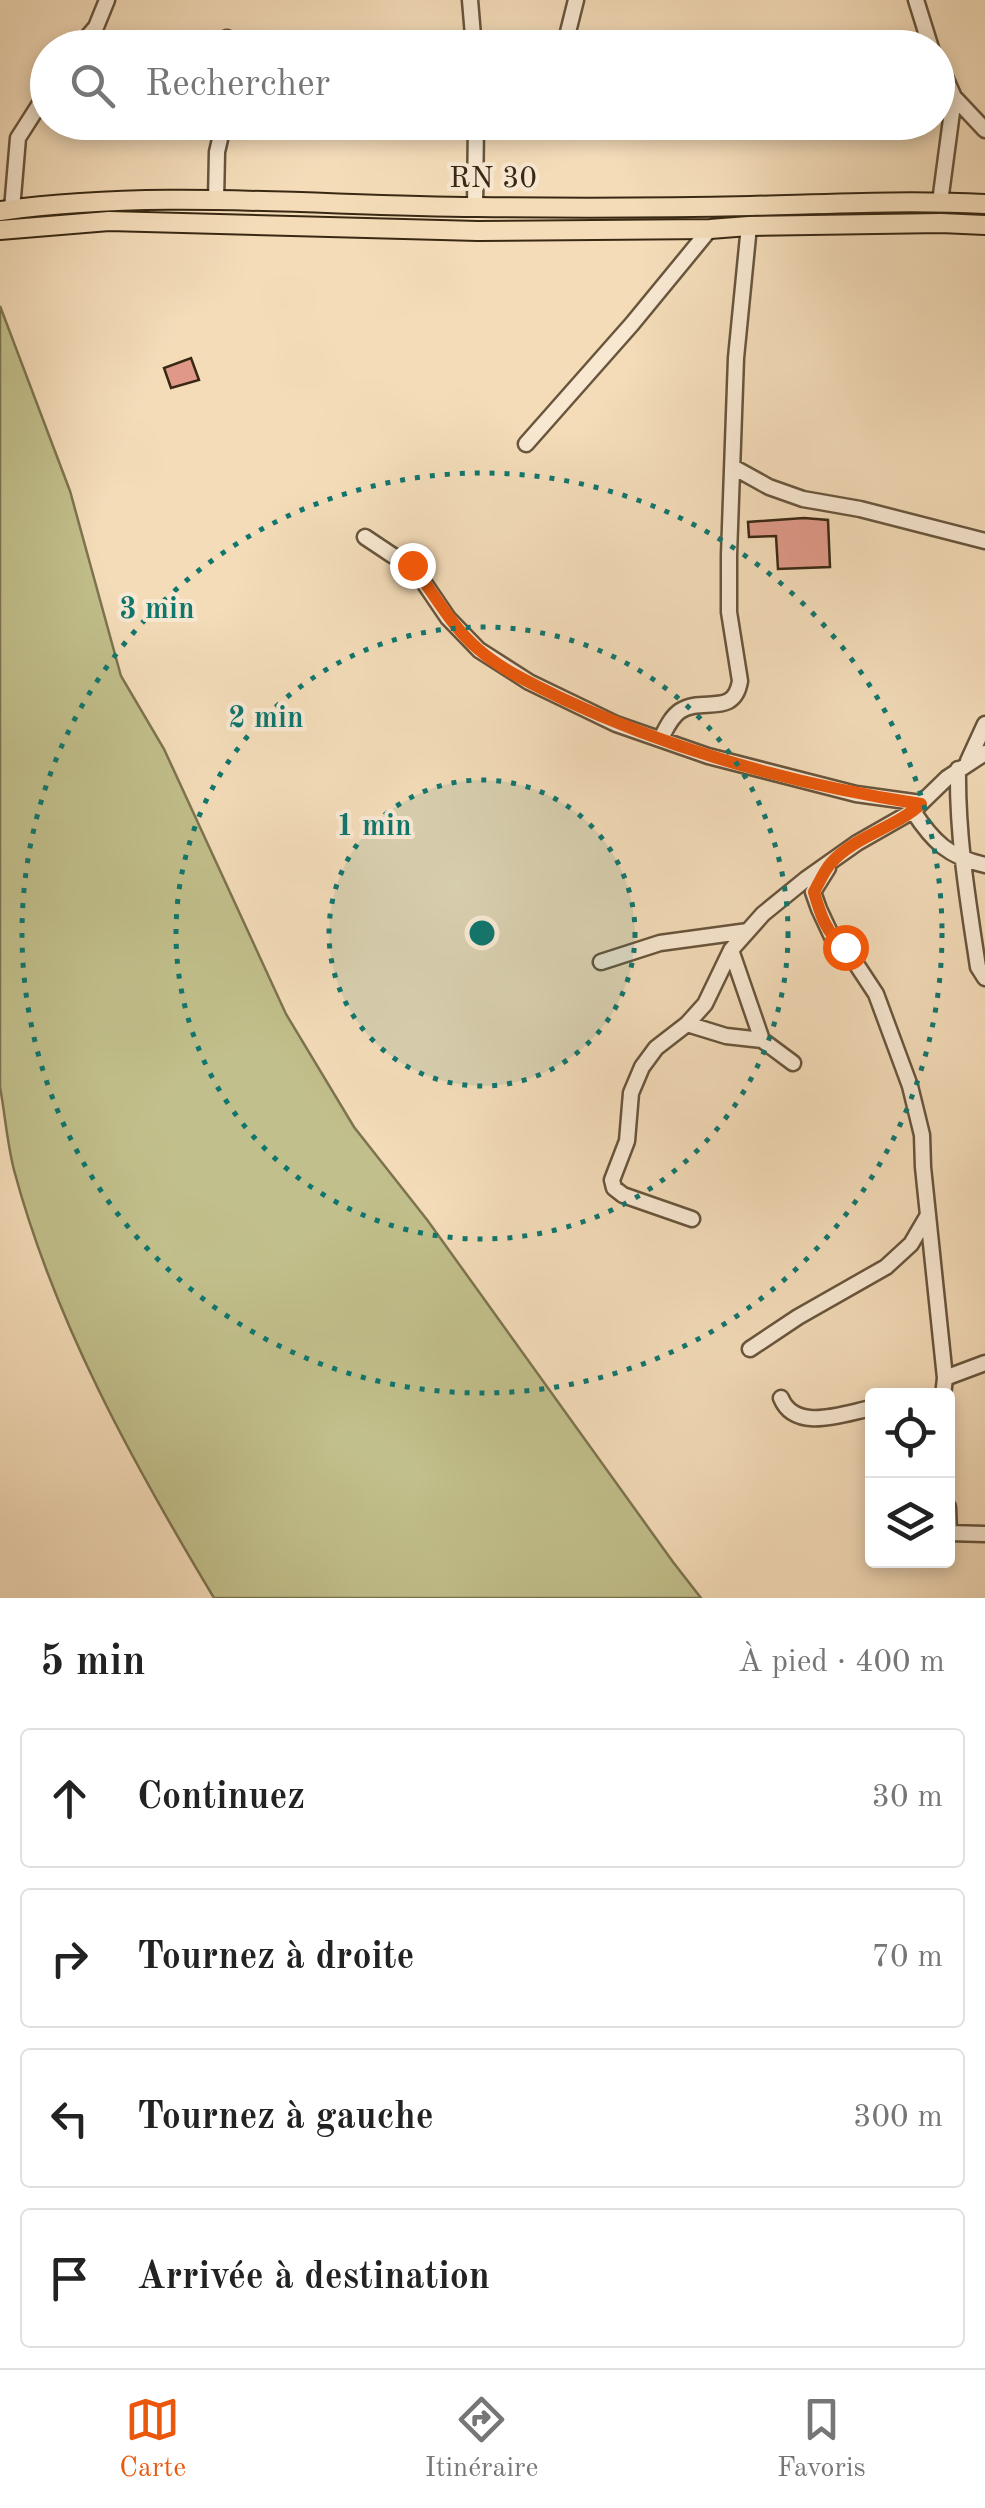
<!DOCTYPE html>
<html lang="fr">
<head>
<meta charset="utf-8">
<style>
  :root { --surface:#fff; --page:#f2f2f2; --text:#222; --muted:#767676; --line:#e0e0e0; --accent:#ea580c }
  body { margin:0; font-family:"Old Standard TT",serif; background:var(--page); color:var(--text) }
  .controls { position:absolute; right:30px; bottom:30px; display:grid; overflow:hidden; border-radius:10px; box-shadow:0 5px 15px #0003 }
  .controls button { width:90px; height:90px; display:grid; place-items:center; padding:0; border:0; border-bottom:2px solid var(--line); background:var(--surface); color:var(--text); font:50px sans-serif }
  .stop { position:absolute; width:30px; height:30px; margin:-22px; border:8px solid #ea580c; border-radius:50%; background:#fff }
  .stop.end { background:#ea580c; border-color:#fff; box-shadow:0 2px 10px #0008 }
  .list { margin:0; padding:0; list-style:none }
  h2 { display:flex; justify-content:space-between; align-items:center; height:130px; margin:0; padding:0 40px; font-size:42px }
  h2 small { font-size:32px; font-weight:400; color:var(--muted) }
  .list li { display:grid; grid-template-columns:65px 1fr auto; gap:30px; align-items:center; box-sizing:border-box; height:140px; margin:0 20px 20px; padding:0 20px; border:2px solid var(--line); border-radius:10px }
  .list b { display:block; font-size:38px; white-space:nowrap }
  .list em { font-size:32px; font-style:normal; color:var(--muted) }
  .icon { flex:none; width:55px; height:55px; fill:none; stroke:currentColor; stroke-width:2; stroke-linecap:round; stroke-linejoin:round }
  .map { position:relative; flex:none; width:985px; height:1598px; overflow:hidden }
  .search { position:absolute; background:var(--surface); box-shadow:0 5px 15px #0003; left:30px; right:30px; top:30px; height:110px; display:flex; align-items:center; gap:25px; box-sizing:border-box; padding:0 35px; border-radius:55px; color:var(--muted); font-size:38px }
  .sheet { height:770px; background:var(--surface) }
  nav { display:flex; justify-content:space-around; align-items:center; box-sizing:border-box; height:140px; border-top:2px solid var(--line); background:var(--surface); font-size:28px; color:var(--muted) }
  nav a { display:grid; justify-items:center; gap:5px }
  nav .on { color:var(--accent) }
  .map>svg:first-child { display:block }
  .green { fill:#c1bf8b; stroke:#7d744f; stroke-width:2.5 }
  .building { fill:#e09989; stroke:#392813; stroke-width:2.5 }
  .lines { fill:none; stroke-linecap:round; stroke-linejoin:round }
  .minor-casing { stroke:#68553c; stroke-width:19 }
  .major-casing { stroke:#392813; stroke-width:22 }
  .minor { stroke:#f8e8d2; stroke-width:14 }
  .major { stroke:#f4dcb9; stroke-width:18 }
  .route { stroke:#ea580c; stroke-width:12 }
  .ring { fill:none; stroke:#0f766e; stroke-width:5; stroke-dasharray:5 10 }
  .labels { text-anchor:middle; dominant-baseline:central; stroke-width:8; stroke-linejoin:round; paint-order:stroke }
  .street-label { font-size:30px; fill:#392813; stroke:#f8e8d2 }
  .centre { fill:#0f766e; stroke:#f8e8d2; stroke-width:5 }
  .ring-label { font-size:30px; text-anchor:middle; font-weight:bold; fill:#0f766e; stroke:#f8e8d2; stroke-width:8; stroke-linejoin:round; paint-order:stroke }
</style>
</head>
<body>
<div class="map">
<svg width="985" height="1598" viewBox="0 0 985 1598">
  <rect width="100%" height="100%" fill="#f4dcb9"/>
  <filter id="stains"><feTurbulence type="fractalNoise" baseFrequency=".002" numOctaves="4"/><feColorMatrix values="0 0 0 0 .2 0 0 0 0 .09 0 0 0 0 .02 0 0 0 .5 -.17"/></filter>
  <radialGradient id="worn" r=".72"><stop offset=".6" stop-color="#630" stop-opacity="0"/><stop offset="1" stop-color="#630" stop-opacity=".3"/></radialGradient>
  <path class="green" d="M0,306L70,491L121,676L164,749L286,1014L354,1127L428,1221L673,1562L701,1598H214C133,1463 55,1323 14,1170C7,1143 5,1114 0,1087Z"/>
  <path class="building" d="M736,34V48H681V38Z
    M191,358L199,380L171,388L164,368Z
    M804,518L828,520L830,567L778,569L776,536L749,537L748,522Z"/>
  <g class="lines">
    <g class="minor-casing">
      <path id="minor" d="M470,0L474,48
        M916,0L931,48
        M227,38L233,48
        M78,48L96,27L107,0
        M564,48L576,0
        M938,61L954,97L985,130
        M216,200L217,152L224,122
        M940,202L954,97
        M475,207L476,122
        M12,209L18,138L48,91
        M526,444L632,324L710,229
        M733,467L769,487L803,499L860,509L985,541
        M365,537L392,555L412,565L448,618L479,650L529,682L616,724L708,756L856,794L921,803
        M661,738C666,729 671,717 680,711C702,696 734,718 740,681L729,612V555L736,358L749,226
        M968,761L985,724
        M958,769C957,836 968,901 978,967L985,978
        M913,811C933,842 949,857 985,865
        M828,868L813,892L819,909L833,939L845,947L876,994L910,1086L922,1135L923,1167L945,1378L943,1396
        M731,950L762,1040
        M601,962L660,943L748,931
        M687,1024L726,1036L762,1040L793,1063
        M692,1219L623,1195L614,1188L612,1180L627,1141L631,1093L642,1067L656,1048L687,1024L705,1004L731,950L763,914L806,879L857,843L913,811L947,778L985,753
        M750,1349L798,1317L886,1267L911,1244L928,1215
        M945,1378L985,1363
        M781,1398C795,1433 845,1413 872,1408
        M948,1507L949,1533
        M948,1533L985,1534"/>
    </g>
    <g class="major-casing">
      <path id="major" d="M0,211C158,189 318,206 477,207C568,208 659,208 750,206C828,204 907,200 985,204
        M0,230L109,221L478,231L710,229L749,226L941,223L985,225"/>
    </g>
    <use href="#minor" class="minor"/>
    <use href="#major" class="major"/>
  </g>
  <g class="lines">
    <path class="route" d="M412,565C434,593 450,625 478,649C502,670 534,685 563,699C676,752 798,785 921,804C895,828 855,836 831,863C824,871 819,883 814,892C820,913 826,934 845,947"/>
  </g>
  <circle cx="482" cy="933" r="153" fill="#0f766e" fill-opacity=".12"/>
  <g class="ring">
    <circle cx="482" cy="933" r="153"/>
    <circle cx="482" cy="933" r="306"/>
    <circle cx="482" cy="933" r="460"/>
  </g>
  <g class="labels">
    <g class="street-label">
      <text x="493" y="179">RN 30</text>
    </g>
  </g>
  <circle cx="482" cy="933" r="15" class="centre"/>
  <g class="ring-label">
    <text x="157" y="618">3 min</text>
    <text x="266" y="727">2 min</text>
    <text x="374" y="835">1 min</text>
  </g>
  <rect width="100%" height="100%" filter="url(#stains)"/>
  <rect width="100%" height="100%" fill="url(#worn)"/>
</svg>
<div class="controls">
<button><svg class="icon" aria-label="locate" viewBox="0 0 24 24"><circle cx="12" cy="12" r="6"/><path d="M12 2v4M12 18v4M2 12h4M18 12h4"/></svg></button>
<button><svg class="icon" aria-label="layers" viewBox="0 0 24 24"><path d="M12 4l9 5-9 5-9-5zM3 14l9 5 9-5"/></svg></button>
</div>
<div class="stop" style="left:845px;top:947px"></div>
<div class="stop end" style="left:412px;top:565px"></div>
<div class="search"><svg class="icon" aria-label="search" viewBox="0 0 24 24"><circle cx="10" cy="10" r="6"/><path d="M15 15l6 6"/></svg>Rechercher</div>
</div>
<section class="sheet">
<h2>5 min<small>À pied · 400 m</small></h2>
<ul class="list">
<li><svg class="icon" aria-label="ahead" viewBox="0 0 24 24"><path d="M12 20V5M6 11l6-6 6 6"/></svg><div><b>Continuez</b></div><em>30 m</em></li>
<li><svg class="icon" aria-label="right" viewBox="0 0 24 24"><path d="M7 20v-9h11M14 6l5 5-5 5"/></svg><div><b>Tournez à droite</b></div><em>70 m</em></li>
<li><svg class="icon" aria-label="left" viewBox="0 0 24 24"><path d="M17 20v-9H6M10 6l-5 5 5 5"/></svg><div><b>Tournez à gauche</b></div><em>300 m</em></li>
<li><svg class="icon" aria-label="arrive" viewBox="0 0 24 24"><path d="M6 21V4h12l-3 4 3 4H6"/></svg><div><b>Arrivée à destination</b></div></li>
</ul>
</section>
<nav>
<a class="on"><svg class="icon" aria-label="map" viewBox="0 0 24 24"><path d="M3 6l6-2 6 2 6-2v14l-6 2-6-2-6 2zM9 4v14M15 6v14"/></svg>Carte</a>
<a><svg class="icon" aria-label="directions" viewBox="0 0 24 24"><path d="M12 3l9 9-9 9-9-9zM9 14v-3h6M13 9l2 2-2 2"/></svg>Itinéraire</a>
<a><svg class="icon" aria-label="saved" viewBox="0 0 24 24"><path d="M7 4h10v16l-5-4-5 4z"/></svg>Favoris</a>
</nav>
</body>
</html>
